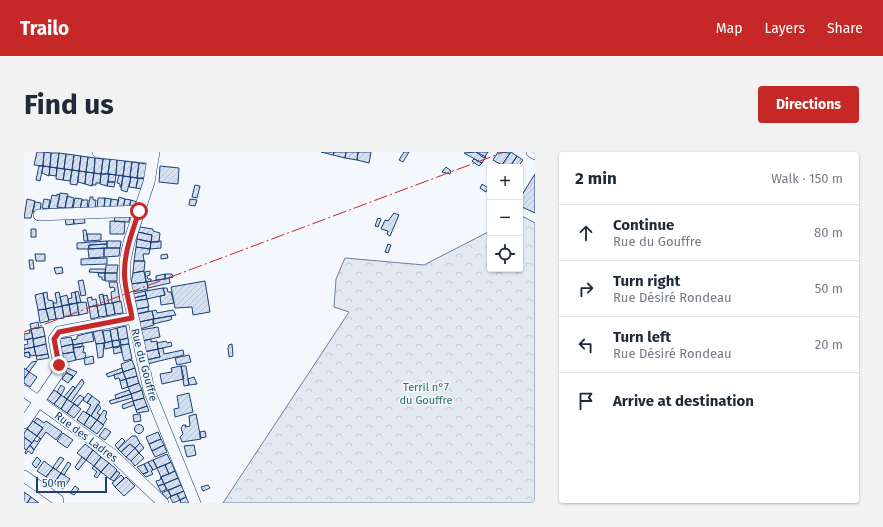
<!DOCTYPE html>
<html lang="en">
<head>
<meta charset="utf-8">
<style>
  :root { --surface:#fff; --page:#f2f2f3; --text:#1f2937; --muted:#747a83; --line:#e0e1e3; --accent:#c62828 }
  body { margin:0; font-family:"Fira Sans",sans-serif; background:var(--page); color:var(--text) }
  .controls { position:absolute; right:12px; top:12px; display:grid; overflow:hidden; border-radius:4px; box-shadow:0 1px 3px #0004 }
  .controls button { width:36px; height:36px; display:grid; place-items:center; padding:0; border:0; border-bottom:1px solid var(--line); background:var(--surface); color:var(--text); font:20px sans-serif }
  .scale { position:absolute; left:12px; bottom:10px; width:71px; box-sizing:border-box; padding-left:4px; border:2px solid #1d3f73; border-top:0; font-size:11px; line-height:14px; white-space:nowrap; color:#1d3f73; -webkit-text-stroke:3px #f4f7fb; paint-order:stroke }
  .stop { position:absolute; width:12px; height:12px; margin:-9px; border:3px solid #c62828; border-radius:50%; background:#fff }
  .stop.end { background:#c62828; border-color:#fff; box-shadow:0 1px 4px #0008 }
  .list { margin:0; padding:0; list-style:none }
  h2 { display:flex; justify-content:space-between; align-items:center; height:52px; margin:0; padding:0 16px; font-size:17px }
  h2 small { font-size:13px; font-weight:400; color:var(--muted) }
  .list li { display:grid; grid-template-columns:26px 1fr auto; gap:12px; align-items:center; box-sizing:border-box; height:56px; padding:0 16px; border-top:1px solid var(--line) }
  .list b { display:block; font-size:15px; white-space:nowrap }
  .list p { margin:0; font-size:13px; white-space:nowrap; color:var(--muted) }
  .list em { font-size:13px; font-style:normal; color:var(--muted) }
  .icon { flex:none; width:22px; height:22px; fill:none; stroke:currentColor; stroke-width:2; stroke-linecap:round; stroke-linejoin:round }
  .map { position:relative; flex:none; width:511px; height:351px; overflow:hidden; border-radius:4px }
  header { display:flex; align-items:center; gap:24px; box-sizing:border-box; height:56px; padding:0 20px; background:var(--accent); color:#fff }
  header strong { font-size:19px }
  nav { display:flex; gap:22px; margin-inline-start:auto; font-size:14px }
  .intro { display:flex; align-items:center; justify-content:space-between; box-sizing:border-box; height:96px; padding:0 24px }
  h1 { margin:0; font-size:28px }
  .button { padding:10px 18px; border-radius:4px; background:var(--accent); color:#fff; font-size:14px; font-weight:700 }
  main { display:flex; gap:24px; padding:0 24px }
  aside { flex:1; background:var(--surface); border-radius:4px; box-shadow:0 1px 3px #0004 }
  .map>svg:first-child { display:block }
  .forest { fill:url(#forest-crowns); stroke:#687fa3 }
  .building { fill:url(#building-hatch); stroke:#1d3f73 }
  .lines { fill:none; stroke-linecap:round; stroke-linejoin:round }
  .minor-casing { stroke:#1d3f73; stroke-width:12 }
  .minor { stroke:#f4f7fb; stroke-width:11 }
  .power { stroke:#c62828; stroke-width:1; stroke-dasharray:14 3 2 3; stroke-linecap:butt }
  .route { stroke:#c62828; stroke-width:5 }
  .labels { text-anchor:middle; dominant-baseline:central; stroke-width:3; stroke-linejoin:round; paint-order:stroke }
  .street-label { font-size:11px; fill:#1d3f73; stroke:#f4f7fb }
  .park-label { font-size:11px; fill:#2c6c60; stroke:#f4f7fb }
</style>
</head>
<body>
<header>
<strong>Trailo</strong>
<nav><a>Map</a><a>Layers</a><a>Share</a></nav>
</header>
<div class="intro"><h1>Find us</h1><a class="button">Directions</a></div>
<main>
<div class="map">
<svg width="511" height="351" viewBox="0 0 511 351">
  <defs>
    <pattern id="forest-crowns" width="20" height="18" patternUnits="userSpaceOnUse"><rect width="20" height="18" fill="#e3e9f0"/><path d="M2 6a3 3 0 1 1 6 0M12 15a3 3 0 1 1 6 0" fill="none" stroke="#c2c9d1"/></pattern>
    <pattern id="building-hatch" width="6" height="6" patternUnits="userSpaceOnUse"><rect width="6" height="6" fill="#d5e0f0"/><path d="M-1 1l2-2M0 6l6-6M5 7l2-2" fill="none" stroke="#b6c1d1"/></pattern>
  </defs>
  <rect width="100%" height="100%" fill="#f4f7fb"/>
  <path class="forest" d="M496,63L511,71V351H199L325,160L310,155L312,127L321,106L400,113L466,79V117H496Z"/>
  <path class="building" d="M13,0H20L19,14L10,13Z
    M20,0L27,1L26,15L19,14Z
    M297,0H310L309,3Z
    M310,0H322L321,6L309,3Z
    M322,0H334L333,8L321,6Z
    M334,0H347L345,11L333,8Z
    M380,0H385L379,10L375,8Z
    M452,0H464L460,6Z
    M452,0L462,5L458,11L440,1Z
    M474,0L486,1L478,13L469,8Z
    M487,0L493,4L486,15H481L478,13Z
    M27,1H35L33,16L26,15Z
    M35,1L42,2L40,17L33,16Z
    M42,2L50,3L48,18L40,17Z
    M50,3L57,4L55,19L48,18Z
    M57,4L64,5L62,20L55,19Z
    M493,4L499,8L494,15H486Z
    M64,5L71,6L70,21L62,20Z
    M71,6L79,7L77,22L70,21Z
    M79,7H86L84,22H77Z
    M86,7L93,8L92,23L84,22Z
    M450,7L458,11L455,14L448,9Z
    M93,8L101,9L99,24L92,23Z
    M101,9L108,10L106,25L99,24Z
    M108,10L115,11L113,26L106,25Z
    M115,11L123,12L121,27L113,26Z
    M15,14H19L16,29L12,28Z
    M19,14L26,15L25,24L18,21Z
    M136,14L155,16L154,32L135,30Z
    M26,15L33,16L32,24L25,23Z
    M422,15L427,19L426,22L418,20Z
    M33,16L41,17L39,28L32,27Z
    M41,17L48,18L46,29L39,28Z
    M48,18L55,19L53,33L46,32Z
    M55,19L62,20L61,32L54,30Z
    M62,20L70,21L68,34L61,32Z
    M70,21L77,22L76,31H72V33H68Z
    M77,22H85L83,34L76,32Z
    M85,22L92,23L91,30H84Z
    M511,22V61L496,54V46Z
    M95,23L99,24L97,35H96V32L93,31Z
    M99,24L107,25L103,40L97,38Z
    M107,25L114,26L112,36L105,35Z
    M114,26H121L117,37L112,36Z
    M84,30H91L90,35L83,34Z
    M458,32L464,36L462,40L456,36Z
    M171,33L176,34L173,46L168,45Z
    M36,41L44,42L41,56L33,55Z
    M33,42L36,43L33,57H25L28,43L33,44Z
    M43,44L50,46L48,56H41Z
    M66,45H69V48H72L71,56L64,57Z
    M95,45L101,47L99,56H93Z
    M51,46L58,47L56,57L49,56Z
    M74,46H81L80,56H73Z
    M81,46L87,47L86,56H80Z
    M3,47L11,49L7,66H0Z
    M20,47L26,48L24,57L18,56Z
    M87,47L94,48L93,56H86Z
    M101,47L107,48L105,56H99Z
    M166,47L173,48L171,54L165,53Z
    M58,48H64L63,57H56Z
    M107,48L113,50L111,57L105,56Z
    M11,50L17,51L16,60H9Z
    M370,61L375,63L366,84L363,82L364,79L357,77L361,68L364,69Z
    M92,62H106L105,70L90,69Z
    M60,63L61,71L50,72L49,64Z
    M49,64L50,72L42,73L41,65Z
    M354,66L357,67L354,75L351,74Z
    M86,69L101,70L100,82H86Z
    M116,75L129,77V79L136,81L135,90H127L128,83L114,80Z
    M7,77H12V85H7Z
    M59,78H62L64,89H60Z
    M114,80L128,83L127,90L113,87Z
    M63,82H77V88L64,89Z
    M113,87L127,90L126,97L112,95Z
    M83,89H97L96,96H83Z
    M83,89V92L65,93L64,97H53V91Z
    M137,89V96L126,97L127,90Z
    M83,92V96L65,97V93Z
    M364,92L367,93L364,101L361,100Z
    M112,95L126,97L125,102H119L120,109H110Z
    M80,96H96L95,104L80,105Z
    M80,96V105L65,106L64,97Z
    M11,102H21V109H12Z
    M143,102L144,106L137,107V103Z
    M83,106V112L57,113V107Z
    M5,108H9L10,117H6Z
    M110,109H121L120,119L109,121Z
    M82,113H94L93,121H81Z
    M38,115L39,121L32,122L30,116Z
    M66,117H82L81,121L65,120Z
    M120,119L122,130L107,132L109,121Z
    M126,119V123L123,124L124,127H127V129L122,130L121,120Z
    M74,121H81V128H78V125H75Z
    M81,121H93V129H81Z
    M141,122V127L132,128V124Z
    M141,122H148L149,125L141,127Z
    M145,126L146,131L124,136L123,130Z
    M59,128L62,143L57,144L54,129Z
    M181,129L186,160L169,163L168,155L151,156L147,135Z
    M85,130H93L96,149L88,151L87,140L91,139L90,135L86,136Z
    M123,130L124,137L109,140L107,132Z
    M139,136L141,143L123,147L121,139Z
    M139,136H143L144,140H147L150,151L137,153L136,144L141,143Z
    M54,139L57,150L53,151L51,140Z
    M121,139L122,143L110,146L109,142Z
    M23,140L24,148L29,149L30,155L22,157L19,141Z
    M35,140L38,154L30,156L29,151H33L31,141Z
    M51,140L53,151L45,153L44,147L48,146L47,141Z
    M19,141L22,157L14,158L11,143Z
    M79,142L81,152L77,153L75,143Z
    M43,143L45,153L38,154L36,145Z
    M83,143L85,151L81,152L79,144Z
    M122,143L123,147L111,149L110,146Z
    M68,145V148L72,147L73,153L65,155L63,146Z
    M123,147L125,155L113,157L111,149Z
    M97,149L99,161L91,162L89,151Z
    M62,150L64,161L55,163L53,151Z
    M53,151L55,163L47,164L45,152Z
    M89,151L91,162L83,164L81,152Z
    M45,152L47,164L40,165L38,154Z
    M81,152L83,164L75,165L73,154Z
    M38,154L40,166L32,167L30,156Z
    M73,154L75,165L67,167L65,155Z
    M30,155L32,167L25,168L22,157Z
    M124,155L125,159L113,162V157Z
    M22,157L25,169L16,171L14,158Z
    M132,158L133,161L149,158L152,163L130,167L128,159Z
    M128,159L130,167L115,170L113,162Z
    M147,164L148,167L146,168L129,172V167Z
    M129,167L130,173L116,177L115,170Z
    M14,170L15,176L7,177L6,172Z
    M102,174L104,186L95,188L93,176Z
    M19,175L21,184L9,187L7,177Z
    M134,175L136,185L118,189L116,178Z
    M93,176L95,188L88,189L86,178Z
    M5,178H7L9,186L0,188V182L6,181Z
    M78,178L81,191L72,192L69,180Z
    M86,178L88,189L81,191L79,179Z
    M68,180L70,189L49,193L48,188L53,187V184Z
    M21,184L22,192L10,195L9,187Z
    M47,185L49,192L37,195L35,187Z
    M9,186L10,195L0,197V193L4,192L3,188Z
    M104,186L105,192L97,193L96,188Z
    M127,187V190L133,189L134,197L120,200L118,189Z
    M88 192a4 4 0 1 1 8 0a4 4 0 1 1-8 0Z
    M88,189L89,195L81,197L80,191Z
    M142,189L143,191L147,190L148,194L134,197L133,191Z
    M59,191L57,195L49,196V193Z
    M80,191L79,205L74,206L72,192Z
    M22,192L24,202L12,204L10,195Z
    M49,192L50,200L38,202L37,195Z
    M105,192L108,207L100,209L96,193Z
    M208,192L209,204L205,205L204,196L205,193Z
    M60,194L59,201L61,200L62,206L52,208L49,196Z
    M97,194L98,200L90,202L89,195Z
    M10,195L12,203L7,204L5,200L0,201V197Z
    M139,196L140,202L159,198L160,203L123,212L122,208L136,205L134,197Z
    M134,197L136,205L122,208L120,200Z
    M5,200L6,206L0,204V201Z
    M50,200L52,208L40,211L38,202Z
    M24,202L25,206L13,208L12,204Z
    M165,203L167,210L153,213L151,206Z
    M69,204L70,211L61,213L60,206Z
    M108,208L111,216L99,220L97,212Z
    M13,209L5,220L2,217L8,210Z
    M157,214L160,227L138,232L136,222L148,220L147,216Z
    M157,214H162L165,233L160,234Z
    M41,215L53,220L47,228L49,224L42,220Z
    M0,216L5,220L0,227Z
    M98,216L99,220L84,225L82,222Z
    M111,216L113,224L102,227L99,220Z
    M5,220L13,225L6,235L0,231V227Z
    M99,220L102,227L96,229L95,226L91,227L90,223Z
    M42,221L49,224L44,231L38,227Z
    M113,224L115,231L104,235L102,227Z
    M170,225L173,232L165,233L164,227Z
    M58,227L60,231L47,250L43,247Z
    M102,227L104,235L98,237L96,229Z
    M115,231L118,238L107,242L104,235Z
    M37,233L41,236L37,243L33,240Z
    M49,234L51,236L43,247L40,245Z
    M30,238L37,243L30,252L23,247Z
    M105,238L107,242L92,247L91,243Z
    M118,238L120,246L109,249L107,242Z
    M64,241L68,244L63,251L59,248Z
    M165,241L169,260L151,265L150,257L155,256L153,244Z
    M107,242L108,246L87,252L85,249Z
    M37,243L43,247L37,257L30,252Z
    M56,243L60,246L54,254L49,251Z
    M68,244L76,250L67,264L62,261L67,253L63,251Z
    M120,246L123,254L112,258L109,249Z
    M43,247L50,252L43,261L37,257Z
    M109,249L110,253L99,257L98,253Z
    M50,252L57,257L50,266L43,261Z
    M74,252L77,256L73,261L76,263L73,268L67,264Z
    M123,254L125,259L113,261L112,258Z
    M80,258L83,260L81,265L83,267L79,273L73,268Z
    M59,259L66,263L60,273L53,268Z
    M116,262L117,269L110,270L109,263Z
    M172,262L177,287L158,290L156,285L159,282L157,276L159,273H162L161,275L166,274L165,264Z
    M66,263L73,268L66,277L60,273Z
    M13,266L20,271L22,269L38,280L32,288L22,280L17,287L13,284L19,276L10,270Z
    M73,268L80,273L73,282L66,277Z
    M9,269L19,276L13,284L3,277Z
    M110.5 277a4.5 4.5 0 1 1 9 0a4.5 4.5 0 1 1-9 0Z
    M81,276L87,280L81,288L75,284Z
    M3,277L13,284L8,291L0,285V281Z
    M181,279L182,285L176,286V280Z
    M134,280L137,287L125,292L122,285Z
    M39,281L49,288L43,296L33,289Z
    M108,284H112L116,291L111,296L106,292L97,300L94,297Z
    M0,285L8,291L2,298L0,296Z
    M16,286L17,287L10,298L6,293L10,288L13,290Z
    M98,286L101,289L94,297L91,293Z
    M137,287L140,293L128,299L125,292Z
    M116,291L120,296L115,301L111,296Z
    M61,292L69,298L62,308L53,301Z
    M106,292L111,296L102,305L97,300Z
    M6,293L10,298L8,302L4,299L2,302L1,300Z
    M140,293L143,300L131,305L128,299Z
    M170,293L172,303L163,305L160,294Z
    M111,296L115,301L107,309L102,305Z
    M69,298L77,305L70,314L62,308Z
    M115,301L120,306L111,314L107,309Z
    M143,302L147,310L133,316L129,308Z
    M13,305L17,309L12,316L8,312Z
    M36,305L40,307L32,318L29,315Z
    M58,305L62,308L54,318L51,315Z
    M77,305L85,311L77,320L70,314Z
    M129,308L133,316L129,318L124,310Z
    M20,309L29,316L22,325L13,319Z
    M44,310L47,312L40,323L37,321Z
    M124,310L129,318L127,319L129,322L122,325L119,322L124,320L120,312Z
    M147,310L151,319L145,322L141,313Z
    M85,311L93,318L86,327L77,320Z
    M120,312L124,320L119,322L113,315Z
    M141,313L145,322L137,325L133,316Z
    M70,314L77,320L73,326L70,324L73,320L68,316Z
    M29,316L37,321L30,331L22,325Z
    M93,319L96,321L90,329L86,327Z
    M151,319L154,326L140,332L137,325Z
    M37,321L46,327L39,337L30,331Z
    M97,323L100,326L91,335L88,331Z
    M102,325L111,334L100,344L91,335Z
    M137,325L140,332L134,334L132,329L136,328Z
    M154,326L157,333L143,339L140,332Z
    M140,332L143,337L137,340L134,334Z
    M157,333L160,339L147,344L144,338Z
    M184,333L186,336L179,339L177,335Z
    M51,334L55,337L50,343L46,341Z
    M144,338L147,344L143,347L138,341Z
    M160,339L162,345L156,348L153,342Z
    M0,340L7,345L3,351H0Z
    M153,342L156,348L149,351L146,345Z
    M7,345L15,351H3Z
    M162,345L165,351H157L156,348Z"/>
  <g class="lines">
    <g class="minor-casing">
      <path id="minor" d="M74,0L129,6
        M130,0L125,30L105,90L101,109V128L125,238L171,351
        M508,0L511,2
        M15,63L115,59
        M0,239L89,303L139,351
        M0,271L33,223L35,213L30,187L35,180L108,166
        M0,324L34,348"/>
    </g>
    <use href="#minor" class="minor"/>
    <path class="power" d="M0,180L480,0"/>
  </g>
  <g class="lines">
    <path class="route" d="M35,213L30,187L35,180L108,166C106,153 102,141 101,129C98,105 108,81 115,59"/>
  </g>
  <g class="labels">
    <g class="street-label">
      <text transform="translate(120 213) rotate(75)">Rue du Gouffre</text>
      <text transform="translate(62 285) rotate(37)">Rue des Ladres</text>
    </g>
    <g class="park-label">
      <text x="402" y="235">Terril n°7<tspan x="402" dy="13">du Gouffre</tspan></text>
    </g>
  </g>
</svg>
<div class="controls">
<button>+</button>
<button>−</button>
<button><svg class="icon" aria-label="locate" viewBox="0 0 24 24"><circle cx="12" cy="12" r="6"/><path d="M12 2v4M12 18v4M2 12h4M18 12h4"/></svg></button>
</div>
<div class="scale">50 m</div>
<div class="stop" style="left:115px;top:59px"></div>
<div class="stop end" style="left:35px;top:213px"></div>
</div>
<aside>
<h2>2 min<small>Walk · 150 m</small></h2>
<ul class="list">
<li><svg class="icon" aria-label="ahead" viewBox="0 0 24 24"><path d="M12 20V5M6 11l6-6 6 6"/></svg><div><b>Continue</b><p>Rue du Gouffre</p></div><em>80 m</em></li>
<li><svg class="icon" aria-label="right" viewBox="0 0 24 24"><path d="M7 20v-9h11M14 6l5 5-5 5"/></svg><div><b>Turn right</b><p>Rue Désiré Rondeau</p></div><em>50 m</em></li>
<li><svg class="icon" aria-label="left" viewBox="0 0 24 24"><path d="M17 20v-9H6M10 6l-5 5 5 5"/></svg><div><b>Turn left</b><p>Rue Désiré Rondeau</p></div><em>20 m</em></li>
<li><svg class="icon" aria-label="arrive" viewBox="0 0 24 24"><path d="M6 21V4h12l-3 4 3 4H6"/></svg><div><b>Arrive at destination</b></div></li>
</ul>
</aside>
</main>
</body>
</html>
